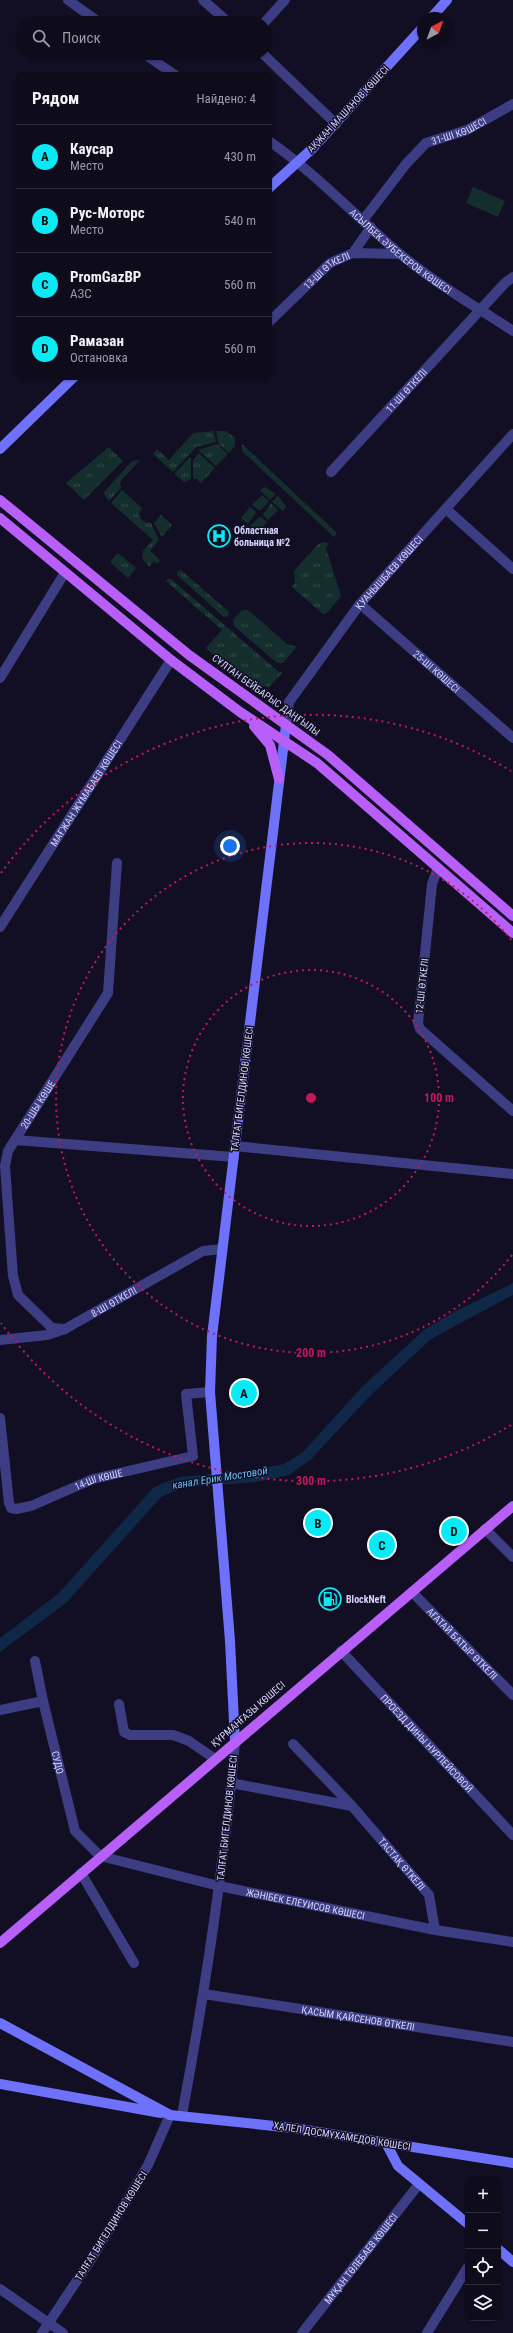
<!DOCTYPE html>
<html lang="ru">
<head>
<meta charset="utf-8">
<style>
  :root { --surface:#0e0b1b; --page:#171424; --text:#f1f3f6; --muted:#9b9ba3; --line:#2e2b3a; --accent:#08eaf6 }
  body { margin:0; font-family:"Roboto Condensed",sans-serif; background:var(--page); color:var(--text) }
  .controls { position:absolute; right:12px; bottom:12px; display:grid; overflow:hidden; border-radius:8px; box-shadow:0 1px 3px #0004 }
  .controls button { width:36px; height:36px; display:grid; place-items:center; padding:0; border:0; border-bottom:1px solid var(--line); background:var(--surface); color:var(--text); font:20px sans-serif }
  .compass { position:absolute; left:417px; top:12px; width:36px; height:36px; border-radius:50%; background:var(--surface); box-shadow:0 1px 3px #0004; rotate:41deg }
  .you { position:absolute; left:230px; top:846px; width:14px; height:14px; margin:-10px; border:3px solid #fff; border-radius:50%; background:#1a73e8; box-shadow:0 0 0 6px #1a73e833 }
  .badge { display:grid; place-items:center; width:26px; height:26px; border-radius:50%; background:var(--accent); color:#111; font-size:13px; font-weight:700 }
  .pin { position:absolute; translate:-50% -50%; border:2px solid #fff; box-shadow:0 1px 4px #0006 }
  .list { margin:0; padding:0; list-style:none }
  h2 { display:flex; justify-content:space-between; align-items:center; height:52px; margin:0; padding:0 16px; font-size:17px }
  h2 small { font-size:13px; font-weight:400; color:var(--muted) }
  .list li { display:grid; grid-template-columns:26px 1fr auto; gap:12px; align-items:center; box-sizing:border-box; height:64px; padding:0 16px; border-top:1px solid var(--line) }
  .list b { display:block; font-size:15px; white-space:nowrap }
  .list p { margin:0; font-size:13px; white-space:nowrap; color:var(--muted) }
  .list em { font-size:13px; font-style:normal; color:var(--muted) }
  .icon { flex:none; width:22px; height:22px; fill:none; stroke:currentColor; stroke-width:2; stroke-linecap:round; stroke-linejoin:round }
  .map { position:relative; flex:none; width:513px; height:2333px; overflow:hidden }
  .search { position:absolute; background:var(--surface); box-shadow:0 1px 3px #0004; left:16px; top:16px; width:256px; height:44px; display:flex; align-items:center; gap:10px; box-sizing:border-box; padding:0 14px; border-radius:22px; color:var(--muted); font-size:15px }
  .panel { position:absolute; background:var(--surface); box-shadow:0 1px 3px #0004; left:16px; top:72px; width:256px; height:308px; border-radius:8px }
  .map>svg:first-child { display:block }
  .grass { fill:url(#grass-tufts) }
  .pitch { fill:#132e2c }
  .water { fill:#102848 }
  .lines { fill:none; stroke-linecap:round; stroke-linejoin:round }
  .street { stroke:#3c3d82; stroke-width:10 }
  .secondary { stroke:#6e72fa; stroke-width:10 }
  .primary { stroke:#b85ffa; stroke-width:10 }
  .ring { fill:none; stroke:#c2185b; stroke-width:2; stroke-dasharray:2 4 }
  .labels { text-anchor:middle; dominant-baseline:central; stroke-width:3; stroke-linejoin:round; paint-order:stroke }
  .street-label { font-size:10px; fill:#d6d4fe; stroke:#120f24 }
  .poi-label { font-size:10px; font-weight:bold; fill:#d6d4fe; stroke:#120f24; text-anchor:start }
  .water-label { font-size:11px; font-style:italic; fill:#65bdfa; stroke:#120f24 }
  .centre { fill:#c2185b; stroke:#120f24; stroke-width:2 }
  .ring-label { font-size:12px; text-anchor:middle; font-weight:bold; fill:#c2185b; stroke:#120f24; stroke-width:3; stroke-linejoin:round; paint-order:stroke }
</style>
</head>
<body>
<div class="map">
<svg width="513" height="2333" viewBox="0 0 513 2333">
  <defs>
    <pattern id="grass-tufts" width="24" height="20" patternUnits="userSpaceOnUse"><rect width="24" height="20" fill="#132e2c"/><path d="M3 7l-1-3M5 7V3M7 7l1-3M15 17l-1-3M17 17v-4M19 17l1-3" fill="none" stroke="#354b4c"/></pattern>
  </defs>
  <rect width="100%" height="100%" fill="#120f24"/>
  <path class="grass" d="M214,431L216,442L196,447L173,472L153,454L157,449L169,460L193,433Z
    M216,431H226L235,438V446L229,453L218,443Z
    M217,444L228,454L216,466L198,450Z
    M242,444L337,533L334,537L242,451Z
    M109,447L123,461L84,500L66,483Z
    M199,453L215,468L201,483L197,479H193V460Z
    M190,457L191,458V479L184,482L174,474Z
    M140,460L120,482L121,488L109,501L103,493L132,461Z
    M265,487L276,494L270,500L260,490Z
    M122,490L142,508L139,514C141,520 144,523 151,523L159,540L150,551L160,560L157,564L154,561L149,567L142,558L143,551L153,540L111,503Z
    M262,495L269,501L261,510H258L252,505Z
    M278,496L286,506L283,511L272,502Z
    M271,503L278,510L268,520L263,515Z
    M250,507L256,512L248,524L241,518Z
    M161,515L172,525L162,537L154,523Z
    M261,517L267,522L257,533L250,526L258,518Z
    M325,542L329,544L326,548L341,596L327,613L323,614L292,587L295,582L294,571L318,544Z
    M118,553L136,568L128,578L110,562Z
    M181,570L229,612L228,616L224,617L177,575V572Z
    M168,579H171L279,672H283L269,687L245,683L206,648L222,630L166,581Z
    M242,610H248L287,644L297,647L283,663H277L234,626L233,620Z"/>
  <path class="pitch" d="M473,187L505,201L498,217L466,203Z"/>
  <path class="water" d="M513,1283V1295L431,1339L371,1395L310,1460L289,1475L256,1482L182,1488L161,1497L66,1603L0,1652V1638L58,1594L154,1487L179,1477L254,1470L284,1464L303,1452L363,1386L424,1330L454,1312Z"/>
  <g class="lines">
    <g class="street">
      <path d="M68,0L100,23"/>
      <path d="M203,0L229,23"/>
      <path d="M264,23L285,0"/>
      <path d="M143,53L175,75"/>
      <path d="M262,53L336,124"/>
      <path id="s1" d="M269,141C318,175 355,216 400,254C435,283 475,306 513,331"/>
      <path id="s2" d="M364,219L406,164L426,143L467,130L513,104"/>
      <path d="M353,253L371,227"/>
      <path id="s3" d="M269,322L330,263L353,253L400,254"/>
      <path id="s4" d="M331,472L505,283L513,277"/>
      <path d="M446,509L513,569"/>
      <path id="s5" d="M360,604L513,738"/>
      <path d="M0,678L64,574"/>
      <path id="s6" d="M286,725L289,702L360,604L513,434"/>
      <path d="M438,868L432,884L418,1023L420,1029L513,1111"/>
      <path id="s7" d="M0,927L171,660"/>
      <path d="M15,1140L234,1157"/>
      <path d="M235,1146L513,1174"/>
      <path id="s8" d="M65,1329L52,1328L18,1295L13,1276L5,1166L8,1151L108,993L117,863"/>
      <path id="s9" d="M0,1340L47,1335L65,1329L203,1251L222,1249"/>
      <path id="s10" d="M0,1418L9,1503L11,1508L16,1509L31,1506L93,1479L193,1456L186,1394L210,1392"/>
      <path d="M485,1529L513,1557"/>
      <path id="s11" d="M412,1592L513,1695"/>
      <path id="s12" d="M341,1651L513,1835"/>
      <path id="s13" d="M35,1661L43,1701L75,1831L100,1856L219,1886L435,1930L513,1942"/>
      <path d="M119,1704L124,1732L130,1735H173L189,1741L215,1759"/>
      <path d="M0,1710L43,1701"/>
      <path id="s14" d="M293,1744L352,1806L429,1895L435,1930"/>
      <path d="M231,1783L352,1806"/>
      <path d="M81,1873L134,1963"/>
      <path id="s15" d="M204,1994L513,2042"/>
      <path d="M182,2115C205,1991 224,1867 235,1742"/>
      <path d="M0,2289L63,2333"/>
      <path d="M42,2333L90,2261L148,2165L170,2115"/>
      <path id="s16" d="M302,2333L419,2184"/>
      <path d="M427,2333L468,2267"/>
    </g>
    <path class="secondary" d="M431,18L447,0
      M269,188L313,148L423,27
      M0,449L74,377
      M235,1742L230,1641L210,1392L212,1336L286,725
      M0,2023L170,2115L293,2128L513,2163
      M0,2084L161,2113
      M386,2143L398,2166L468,2224
      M498,2249L513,2262"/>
    <path class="primary" d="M0,500L189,655L328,755L513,916
      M0,518L171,660L240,712L317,763L513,933
      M254,726L270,745L279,779
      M0,1943L513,1506"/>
  </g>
  <g class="ring">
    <circle cx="311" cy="1098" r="128"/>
    <path d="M512 1255A255 255 0 1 1 512 941"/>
    <path d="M511 1425A383 383 0 0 1 1 1323M1 873A383 383 0 0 1 511 771"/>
  </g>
  <defs>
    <g id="hospital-ring" transform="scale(1.15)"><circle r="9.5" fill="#120f24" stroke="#08eaf6" stroke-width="1.5"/><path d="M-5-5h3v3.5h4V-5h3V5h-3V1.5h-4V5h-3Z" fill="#08eaf6"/></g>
    <g id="fuel-ring" transform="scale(1.15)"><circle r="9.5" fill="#120f24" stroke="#08eaf6" stroke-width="1.5"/><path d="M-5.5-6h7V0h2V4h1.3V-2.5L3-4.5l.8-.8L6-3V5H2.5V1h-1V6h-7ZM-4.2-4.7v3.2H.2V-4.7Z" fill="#08eaf6"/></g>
  </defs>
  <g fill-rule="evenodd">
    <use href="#hospital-ring" x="219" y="536"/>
    <use href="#fuel-ring" x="330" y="1599"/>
  </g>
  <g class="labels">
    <g class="street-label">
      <text transform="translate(348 109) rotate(-47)">АҚЖАН МАШАНОВ КӨШЕСІ</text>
      <text stroke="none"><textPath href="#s2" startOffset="133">31-ШІ КӨШЕСІ</textPath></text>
      <text stroke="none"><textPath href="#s1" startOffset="172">АСЫЛБЕК ӘУБЕКЕРОВ КӨШЕСІ</textPath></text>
      <text stroke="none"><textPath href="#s3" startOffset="78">13-ШІ ӨТКЕЛІ</textPath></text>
      <text stroke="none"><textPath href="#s4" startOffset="111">11-ШІ ӨТКЕЛІ</textPath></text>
      <text stroke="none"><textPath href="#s6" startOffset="187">ҚУАНЫШБАЕВ КӨШЕСІ</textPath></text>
      <text stroke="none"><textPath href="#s5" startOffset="102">25-ШІ КӨШЕСІ</textPath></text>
      <text transform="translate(266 695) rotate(36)">СҰЛТАН БЕЙБАРЫС ДАҢҒЫЛЫ</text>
      <text stroke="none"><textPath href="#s7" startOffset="159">МАҒЖАН ЖҰМАБАЕВ КӨШЕСІ</textPath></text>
      <text transform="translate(422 986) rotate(-84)">12-ШІ ӨТКЕЛІ</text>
      <text transform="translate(242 1089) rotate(-83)">ТАЛҒАТ БИГЕЛДИНОВ КӨШЕСІ</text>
      <text stroke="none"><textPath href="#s8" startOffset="261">20-ШЫ КӨШЕ</textPath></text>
      <text stroke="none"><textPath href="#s9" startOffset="122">8-ШІ ӨТКЕЛІ</textPath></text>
      <text stroke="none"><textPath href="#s10" startOffset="184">14-ШІ КӨШЕ</textPath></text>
      <text stroke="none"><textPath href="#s11" startOffset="72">АҒАТАЙ БАТЫР ӨТКЕЛІ</textPath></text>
      <text transform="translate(248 1714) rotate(-41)">ҚҰРМАНҒАЗЫ КӨШЕСІ</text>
      <text stroke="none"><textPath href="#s12" startOffset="126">ПРОЕЗД ДИНЫ НУРПЕЙСОВОЙ</textPath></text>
      <text stroke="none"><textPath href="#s13" startOffset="104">СУДО</textPath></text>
      <text transform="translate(227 1818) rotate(-84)">ТАЛҒАТ БИГЕЛДИНОВ КӨШЕСІ</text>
      <text stroke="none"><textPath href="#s14" startOffset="162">ТАСТАҚ ӨТКЕЛІ</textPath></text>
      <text stroke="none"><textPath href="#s13" startOffset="421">ЖӘНІБЕК ЕЛЕУИСОВ КӨШЕСІ</textPath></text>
      <text stroke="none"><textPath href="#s15" startOffset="156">ҚАСЫМ ҚАЙСЕНОВ ӨТКЕЛІ</textPath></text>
      <text transform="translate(342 2136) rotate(9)">ХАЛЕЛ ДОСМҰХАМЕДОВ КӨШЕСІ</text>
      <text transform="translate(111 2226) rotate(-58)">ТАЛҒАТ БИГЕЛДИНОВ КӨШЕСІ</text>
      <text stroke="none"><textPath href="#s16" startOffset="95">МҰҚАН ТӨЛЕБАЕВ КӨШЕСІ</textPath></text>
    </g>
    <g class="poi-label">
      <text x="234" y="530">Областная<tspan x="234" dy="12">больница №2</tspan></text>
      <text x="346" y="1599">BlockNeft</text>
    </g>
    <g class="water-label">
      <text transform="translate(220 1478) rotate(-9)">канал Ерик Мостовой</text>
    </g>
  </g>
  <circle cx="311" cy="1098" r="6" class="centre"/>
  <g class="ring-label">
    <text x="439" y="1102">100 m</text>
    <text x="311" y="1357">200 m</text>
    <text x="311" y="1485">300 m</text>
  </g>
</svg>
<div class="controls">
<button>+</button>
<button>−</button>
<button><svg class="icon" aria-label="locate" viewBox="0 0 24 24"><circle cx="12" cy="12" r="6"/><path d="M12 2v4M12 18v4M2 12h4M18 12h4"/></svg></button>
<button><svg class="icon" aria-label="layers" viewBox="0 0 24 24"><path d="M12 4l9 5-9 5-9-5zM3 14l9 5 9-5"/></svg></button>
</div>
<svg class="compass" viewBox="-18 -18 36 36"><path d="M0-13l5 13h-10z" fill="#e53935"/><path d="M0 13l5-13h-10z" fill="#9b9ba3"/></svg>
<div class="you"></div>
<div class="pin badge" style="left:244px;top:1393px">A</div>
<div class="pin badge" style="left:318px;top:1523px">B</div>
<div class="pin badge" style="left:382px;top:1545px">C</div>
<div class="pin badge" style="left:454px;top:1531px">D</div>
<div class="search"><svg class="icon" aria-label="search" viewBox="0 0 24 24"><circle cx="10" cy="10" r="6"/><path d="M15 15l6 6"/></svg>Поиск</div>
<section class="panel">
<h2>Рядом<small>Найдено: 4</small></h2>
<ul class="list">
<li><span class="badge">A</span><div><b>Каусар</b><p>Место</p></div><em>430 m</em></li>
<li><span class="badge">B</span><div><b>Рус-Моторс</b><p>Место</p></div><em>540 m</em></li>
<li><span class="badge">C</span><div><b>PromGazBP</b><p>АЗС</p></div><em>560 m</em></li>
<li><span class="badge">D</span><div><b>Рамазан</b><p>Остановка</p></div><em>560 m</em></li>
</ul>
</section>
</div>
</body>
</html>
